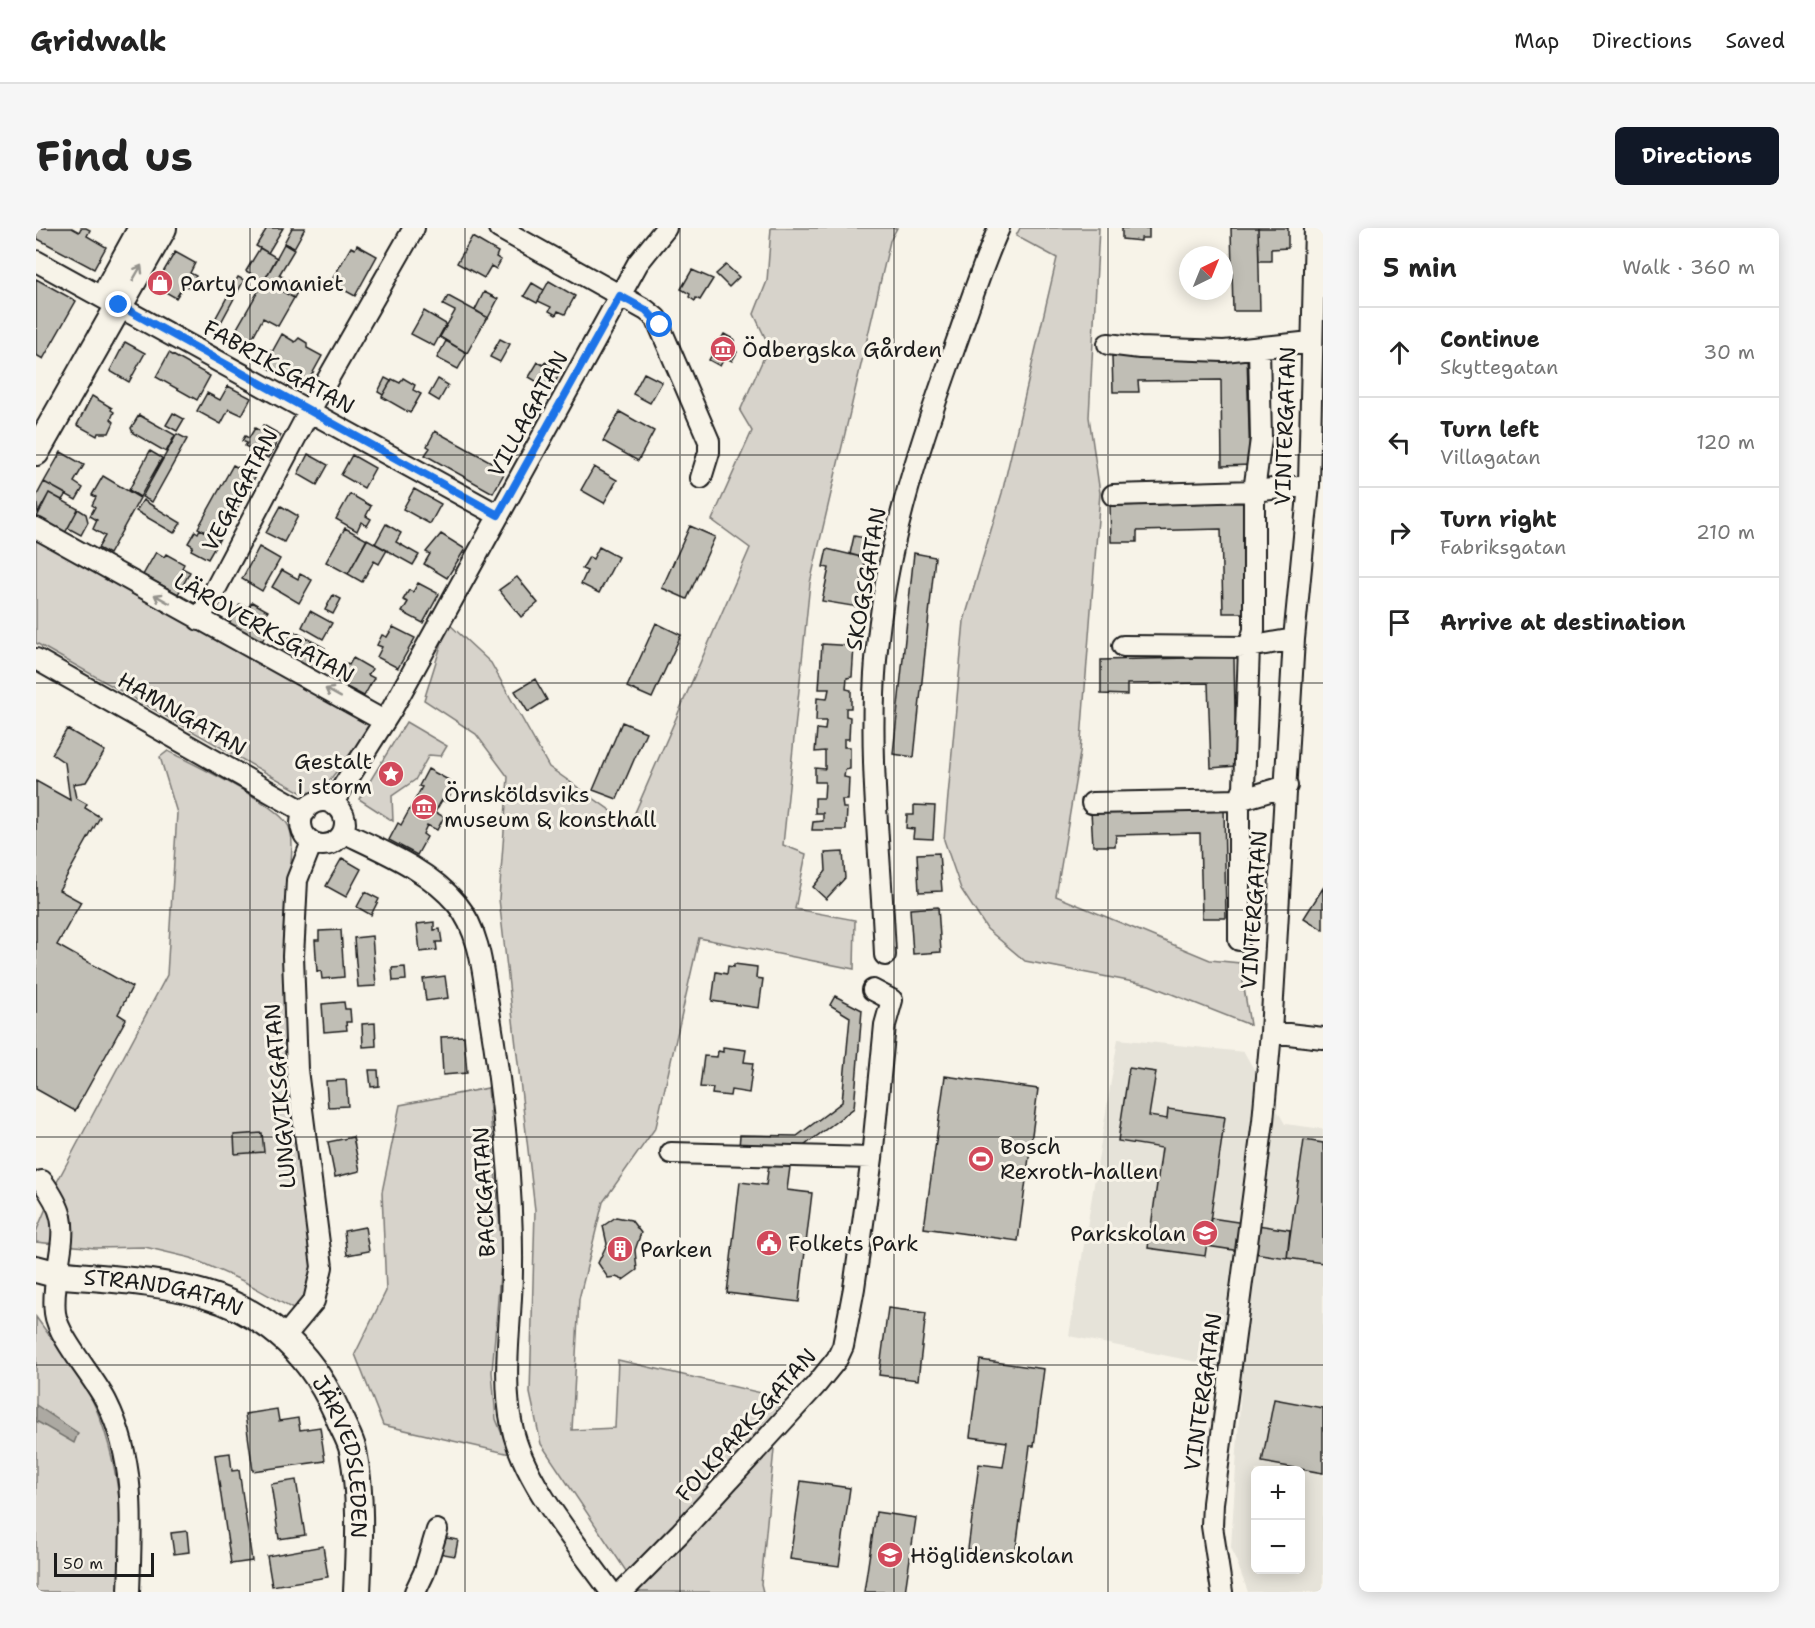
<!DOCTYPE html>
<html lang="en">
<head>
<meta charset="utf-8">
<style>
  :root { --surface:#fff; --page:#f6f6f6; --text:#222; --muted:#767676; --line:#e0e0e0; --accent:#111827 }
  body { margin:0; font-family:"Shantell Sans",sans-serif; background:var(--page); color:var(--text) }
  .controls { position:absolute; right:18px; bottom:18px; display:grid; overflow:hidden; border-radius:9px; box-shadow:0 3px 15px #0003 }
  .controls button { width:54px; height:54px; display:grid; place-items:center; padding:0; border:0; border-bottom:2px solid var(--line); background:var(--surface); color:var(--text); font:30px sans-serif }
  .compass { position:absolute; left:1143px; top:18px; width:54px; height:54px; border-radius:50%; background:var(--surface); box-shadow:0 3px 15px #0003; rotate:43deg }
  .scale { position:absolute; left:18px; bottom:15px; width:100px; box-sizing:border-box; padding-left:6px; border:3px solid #1c1c1c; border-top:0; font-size:16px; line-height:21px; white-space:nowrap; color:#1c1c1c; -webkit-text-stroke:4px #f7f3e8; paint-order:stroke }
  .stop { position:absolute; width:18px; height:18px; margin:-14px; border:4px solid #1a73e8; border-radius:50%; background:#fff }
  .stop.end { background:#1a73e8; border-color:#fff; box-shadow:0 2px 6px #0008 }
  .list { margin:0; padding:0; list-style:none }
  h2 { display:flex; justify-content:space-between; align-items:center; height:78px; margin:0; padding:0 24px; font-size:26px }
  h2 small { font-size:20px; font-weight:400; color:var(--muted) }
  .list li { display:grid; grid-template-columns:39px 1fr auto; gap:18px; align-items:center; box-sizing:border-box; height:90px; padding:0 24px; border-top:2px solid var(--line) }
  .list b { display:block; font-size:22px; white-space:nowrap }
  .list p { margin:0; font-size:20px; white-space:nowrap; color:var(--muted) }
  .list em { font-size:20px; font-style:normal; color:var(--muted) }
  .icon { flex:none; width:33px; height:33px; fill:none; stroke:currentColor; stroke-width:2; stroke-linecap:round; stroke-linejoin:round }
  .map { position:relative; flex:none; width:1287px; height:1364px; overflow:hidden; border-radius:9px }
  header { display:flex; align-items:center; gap:36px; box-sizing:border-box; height:84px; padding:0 30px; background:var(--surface); border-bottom:2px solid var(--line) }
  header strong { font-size:28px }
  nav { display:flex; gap:33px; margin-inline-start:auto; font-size:21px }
  .intro { display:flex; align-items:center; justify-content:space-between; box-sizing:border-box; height:144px; padding:0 36px }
  h1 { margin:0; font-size:42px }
  .button { padding:15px 27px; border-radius:9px; background:var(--accent); color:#fff; font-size:21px; font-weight:700 }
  main { display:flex; gap:36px; padding:0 36px }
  aside { flex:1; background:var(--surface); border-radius:9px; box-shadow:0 3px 15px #0003 }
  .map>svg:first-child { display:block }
  .built { fill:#e6e3d9; fill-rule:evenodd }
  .green { fill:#d7d3cb; stroke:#7a7874; stroke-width:1.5 }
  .water { fill:#aca9a2; stroke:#72716c; stroke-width:1.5 }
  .building { fill:#c0beb5; stroke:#1c1c1c; stroke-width:1.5 }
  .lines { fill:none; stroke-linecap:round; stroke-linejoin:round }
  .minor-casing { stroke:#1c1c1c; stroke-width:24 }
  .major-casing { stroke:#1c1c1c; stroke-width:30 }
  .minor { stroke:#f7f3e8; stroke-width:20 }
  .major { stroke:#f7f3e8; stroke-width:26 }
  .oneway { stroke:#94928c }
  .route { stroke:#1a73e8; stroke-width:8 }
  .grid { fill:none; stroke:#1c1c1c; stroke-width:1.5; stroke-opacity:0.55 }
  .labels { text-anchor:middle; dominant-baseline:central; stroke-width:6; stroke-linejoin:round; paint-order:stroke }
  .poi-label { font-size:22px; fill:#1c1c1c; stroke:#f7f3e8; text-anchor:start }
  .street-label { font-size:22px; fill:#1c1c1c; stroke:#f7f3e8 }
</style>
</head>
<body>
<header>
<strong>Gridwalk</strong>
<nav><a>Map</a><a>Directions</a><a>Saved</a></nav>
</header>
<div class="intro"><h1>Find us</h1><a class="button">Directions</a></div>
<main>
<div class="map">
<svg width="1287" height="1364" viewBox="0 0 1287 1364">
  <rect width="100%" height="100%" fill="#f7f3e8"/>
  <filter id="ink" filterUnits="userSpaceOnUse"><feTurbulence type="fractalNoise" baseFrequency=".0167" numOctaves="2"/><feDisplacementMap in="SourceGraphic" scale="12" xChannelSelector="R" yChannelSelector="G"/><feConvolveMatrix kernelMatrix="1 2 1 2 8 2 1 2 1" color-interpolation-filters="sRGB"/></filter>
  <g filter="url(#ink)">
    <path class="built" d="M1082,811L1208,824L1249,896L1287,901V1364H1212L1195,1319L1206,1143L1033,1108ZM1220,1242H1264V1342H1220Z"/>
    <path class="green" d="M735,0H861L854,13L774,355L747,617L770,626L759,681L819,692L818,741L663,710L620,899L567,974L543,1071L536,1202L579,1200L582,1132L743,1169L725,1356L727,1364H604L505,1216L494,1165L499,982L463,671L472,549L440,506L388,472L412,395L455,435L513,539L594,596L714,320L676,292L716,203L704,183L733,118L718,86L731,53Z
      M984,0H1063L1053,189L1064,265L1044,525L1020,668L1174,732L1204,735L1214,797L1113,757L989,733L951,701L925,661L908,612L928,393L966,265L1021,30L980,8Z
      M0,308L338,495L286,562L273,569L0,415Z
      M370,494L411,518L405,528L393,527L379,552L356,568L357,593L323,571Z
      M132,523C157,536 243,576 253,599C259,613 254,635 254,650L281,1039L264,1085L207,1053L155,1030L109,1019L59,1020L0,1014V1004L21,954L131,747L141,585L124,529Z
      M452,860L466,1022L456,1144L460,1191L474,1226L347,1197L319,1126L350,1063L346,964L364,877Z
      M0,1089C19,1116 43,1144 57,1174C84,1231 88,1301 88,1364H0Z"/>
    <path class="water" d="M0,1177L42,1205L38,1215L0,1193Z"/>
    <path class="building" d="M0,0H36L43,4L45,0H50L54,2L51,8L70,19L58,41L0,10Z
      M231,0H247L232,25L220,18Z
      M256,0H269L258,20L248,15Z
      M1086,0H1113V10H1105V13L1086,11Z
      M1195,0H1222L1224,83H1197Z
      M1222,0H1252V20L1235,21V33H1223Z
      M436,9L462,24L460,29L465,32L460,41L455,38L448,50L421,35Z
      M248,16L258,22L243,47L264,59L258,70L228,53Z
      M321,17L341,28L319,68L299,57L302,52L297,50L315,19L319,21Z
      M224,20L241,30L228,53L210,43Z
      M139,24L159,35L154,45L160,48L153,60L148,57L140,70L119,58Z
      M690,37L703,49L693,59L680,46Z
      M656,42L677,51L664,72L660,70L659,73L653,69L654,66L645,61Z
      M202,49L208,52L183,98L177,95Z
      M0,51L40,73L7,131L0,127Z
      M228,53L258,70L242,98L227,90L208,125L192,116Z
      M513,53L539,68L529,86L522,83L520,87L513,83L515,79L502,73Z
      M496,55L508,62L501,75L488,68Z
      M448,64L462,71L452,90L439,82Z
      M412,68L451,89L431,125L404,109L419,83L407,77Z
      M388,83L410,96L398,118L375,106Z
      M246,106L259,114L263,110L271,115V120L286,128L270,157L266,159L229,138L234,122L236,124Z
      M688,106L699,112L694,120L701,124L696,133L689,129L684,138L673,132Z
      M464,111L474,116L464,134L454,129Z
      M410,113L431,125L422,141L401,130Z
      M89,114L109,125L93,154L74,143Z
      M133,125L174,148L161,172L120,149Z
      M1211,126L1214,237L1186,238L1185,152L1102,153L1103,164H1077L1076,128Z
      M502,134L507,137L509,134L525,143L515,162L493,149Z
      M608,145L626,154L614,175L597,166Z
      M349,150L355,153L347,167L342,164Z
      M367,150L379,157L377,162L385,166L374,185L346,169L356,151L364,155Z
      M402,151L412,157L403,173L393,167Z
      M192,158L215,170L206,187L193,181L185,196L161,183L171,165L184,172Z
      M56,168L76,180L75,182L78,184L75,191L78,194L73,205H62L61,208L41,197Z
      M584,184L618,203L602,233L567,213Z
      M137,185L148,191L141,203L130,197Z
      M103,187L139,207L130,224L97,205L95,200Z
      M227,197L245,207L232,230L209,218L211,215L206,213L209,208L213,210L219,200L224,203Z
      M399,203L470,242L457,265L389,227L394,220L391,218Z
      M141,206L151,211L116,274L106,269Z
      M114,223L126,230L104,269L93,262Z
      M25,224L48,237L38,254L47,260L40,272L8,254Z
      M272,226L292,237L281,257L262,246Z
      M316,227L339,240L328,260L305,247Z
      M197,237L219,249L183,312L162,300Z
      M558,239L581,252L568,275L545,262Z
      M67,248L104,270L73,326L62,320L69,308L57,301L61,292L54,288L59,279L56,277L60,269L56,267Z
      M8,254L30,266L26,272L13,265L2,285L0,269Z
      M378,261L405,276L394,296L367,281Z
      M13,265L42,281L28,307L0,291Z
      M314,266L335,278L330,288L335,291L331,298L325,294L321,303L300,291Z
      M107,272L145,295L138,305L100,283Z
      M1209,274L1210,385H1187L1185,301L1101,303V314H1075L1074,278Z
      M245,278L262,288L248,314L230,305Z
      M42,281L50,286L52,294L45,307L32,300Z
      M350,296L365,305L360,314L383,327L377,337L339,316Z
      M654,298L679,309L651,371L626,360Z
      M309,300L331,312L312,346L290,334Z
      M164,301L183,312L172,331L155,322L157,318L152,315L159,303L162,305Z
      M405,306L429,321L411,350L388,336L394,326L390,324Z
      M818,308L836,311L832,336H828L829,330L814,326Z
      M331,311L351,322L343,336L338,333L326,354L312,346Z
      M223,319L244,331L226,363L206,351Z
      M563,319L582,329L563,365L545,356L551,343L546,341L553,329L557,331Z
      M791,321L829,330L822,379L786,373L793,340L787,339Z
      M120,324L128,329L130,326L148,336L146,340L154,344L142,366L107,347Z
      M878,325L899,329L878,529L857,526Z
      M246,342L262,351L264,346L276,352L263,375L236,359Z
      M481,349L502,375L485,389L463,362Z
      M382,355L403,366L387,395L366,384L372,374L367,372L373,362L377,364Z
      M297,367L305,371L297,386L289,382Z
      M216,374L232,383L229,388L237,393L225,415L192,397L204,376L212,380Z
      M274,383L296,395L287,411L266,399Z
      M620,395L645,407L616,470L591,459Z
      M357,399L379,410L362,440L341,429L346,419L341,417L346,407L351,409Z
      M257,403L289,420L277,442L245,425Z
      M786,416L818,418L816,449L811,450L810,461L815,462V480H810V488L814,489L813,511H808V519H814V541L809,542L808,549L813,550L812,572H806L807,580H811L810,602H776L777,594L787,593V585H779V570H788L789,554H779V540L789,541V523L779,524L781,501L789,502L790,493H780L781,470L791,471L793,461H783Z
      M1198,429L1200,538L1175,540L1172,455L1091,456V467L1065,466V432Z
      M317,430L336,441L332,447L338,450L328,468L297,452L307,434L313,437Z
      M499,451L511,472L492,484L479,463Z
      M586,494L610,504L581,571L557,562Z
      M31,501L69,523L50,554L37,556L40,570L51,576L49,580L64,589L23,662L45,674L21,717L96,759L82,786L90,791L39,883L0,861V553L34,572L29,535L16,526Z
      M392,541L420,556L410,574L406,572L399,584L408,589L401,602L391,597L387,606L391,609L381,627L353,612L362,595L365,597L386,559L383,558Z
      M878,577L899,578L897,611L877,610L878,601L870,600L871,587H878Z
      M1188,580L1190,690H1166L1164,605L1080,607L1079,618H1057L1055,583Z
      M807,624L809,650L790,671L777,659L790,643L789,625Z
      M903,625L906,663L883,664L881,626Z
      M306,630L325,641L310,669L290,658Z
      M1287,660V702L1268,690Z
      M329,664L343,671L335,687L321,679Z
      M902,679L905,724L877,726L874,681Z
      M398,694V702L404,701L406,714H400L401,722L384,724L381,696Z
      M305,702L308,749L286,751L285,743L281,744L279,712H283V703Z
      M336,708L340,758L322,759L318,710Z
      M698,736L721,739L720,750L727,751L723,780L676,773L680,744L691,746L692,738L698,739Z
      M369,739L370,752L357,753L356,740Z
      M409,748L412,770L390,773L387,751Z
      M799,768L826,782L818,880L765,920L703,919L704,907L761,908L806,874L814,789L794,777Z
      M308,774L309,781H314L315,794H310L311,802L288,804L286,776Z
      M339,795L340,818L327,819L326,796Z
      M428,808L431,845L407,847L405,809Z
      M687,819L710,822L708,834L717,835L713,865L695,862L694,868L676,866L677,860L664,859L668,828L681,829L682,823L687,824Z
      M1093,840L1120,844L1113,888L1131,891L1132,881L1189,889L1169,1028L1112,1020L1126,920L1082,913Z
      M333,842H342L343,858L335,859Z
      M909,848L1002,861L982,1013L888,1000Z
      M310,852L312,878L292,879L290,853Z
      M226,905L228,924L199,926L198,907Z
      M317,909L324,943L299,949L292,914Z
      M1268,912L1287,915V1035L1251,1030Z
      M733,936L754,939L751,962L776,965L763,1074L691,1065L704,954L730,957Z
      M580,989L595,992L605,1005L599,1022L601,1042L587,1052L580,1049L572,1050L562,1035L571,1016L567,998Z
      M1175,990L1254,1002L1251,1030L1171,1018Z
      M329,999L333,1023L311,1027L308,1003Z
      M852,1080L890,1085L882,1152L843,1147Z
      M944,1132L1008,1141L998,1218H994L979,1328L932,1321L943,1236L967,1239L971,1214L934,1209Z
      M1238,1171L1287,1180V1245L1226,1234Z
      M241,1181L243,1193L262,1190L264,1202L284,1199L289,1233L217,1243L209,1186Z
      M194,1225L196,1243L203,1242L216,1333L195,1336L179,1227Z
      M260,1252L269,1307L243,1311L235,1256Z
      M765,1253L814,1260L803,1338L754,1331Z
      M840,1284L880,1290L869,1364H828Z
      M151,1303L153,1324L138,1326L135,1305Z
      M405,1309L422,1312L419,1328L402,1325Z
      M287,1318L292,1349L236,1358L231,1328Z"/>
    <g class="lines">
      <g class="minor-casing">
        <path id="minor" d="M463,0L610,82L620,90L673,213V224L665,250
          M0,33L462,287
          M1072,116L1104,120L1188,123L1275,114
          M1077,267L1218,263L1225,211L1223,120
          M0,300L348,493
          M163,392L273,184L378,0
          M1087,418L1213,419L1258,411
          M0,431L269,584
          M265 595a22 22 0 1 1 44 0a22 22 0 1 1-44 0Z
          M1056,575L1203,572L1251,558
          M296,576L356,481L602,35L630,0
          M307,604C346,623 393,642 421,676C445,705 447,747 453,783C467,868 477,954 476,1040C476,1092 465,1146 476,1198C487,1254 542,1317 575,1364
          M1203,712V572L1208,560L1213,419L1218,402V263L1273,257
          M849,727C845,629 832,529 840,432C848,325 881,224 917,124C932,82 945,40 963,0
          M1235,804L1287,810
          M635,925L836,930
          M6,953C14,964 22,976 25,989C31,1016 15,1053 19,1085C22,1110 59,1150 71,1175C101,1235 95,1300 93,1364
          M249,1108L278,1073L286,1039L261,842L257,728L261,652L276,614
          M379,1364L388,1345L401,1302
          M586,1364L644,1305L780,1157L801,1131L807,1118L818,1060L836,930L849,797L856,772L837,762
          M1186,1364L1176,1298L1177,1275L1227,893L1235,804L1258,411L1273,257L1279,0"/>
      </g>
      <g class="major-casing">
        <g id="major">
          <path d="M74,58L106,0"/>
          <path d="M0,224L127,0"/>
          <path id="s1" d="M0,1041L19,1046C68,1051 120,1052 167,1066C235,1086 279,1129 305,1194C309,1203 315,1213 317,1223C326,1269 323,1318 321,1364"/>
        </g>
      </g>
      <use href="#minor" class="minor"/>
      <use href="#major" class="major"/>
    </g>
    <defs><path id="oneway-shaft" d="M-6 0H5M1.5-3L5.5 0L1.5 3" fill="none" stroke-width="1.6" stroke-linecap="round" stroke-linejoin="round" transform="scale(1.5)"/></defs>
    <g class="oneway">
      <use href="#oneway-shaft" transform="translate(101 45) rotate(-60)"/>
      <use href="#oneway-shaft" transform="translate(126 371) rotate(-151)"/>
      <use href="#oneway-shaft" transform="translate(297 465) rotate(-151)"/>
    </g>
  </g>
  <g class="lines" filter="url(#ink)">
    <path class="route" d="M83,77L462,287L584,68L610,82L624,97"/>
  </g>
  <path class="grid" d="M214,0V1364M429,0V1364M644,0V1364M858,0V1364M1072,0V1364M0,227H1287M0,455H1287M0,682H1287M0,909H1287M0,1137H1287"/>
  <defs>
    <g id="shop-disc" transform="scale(1.35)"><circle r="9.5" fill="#d1495b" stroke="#f7f3e8"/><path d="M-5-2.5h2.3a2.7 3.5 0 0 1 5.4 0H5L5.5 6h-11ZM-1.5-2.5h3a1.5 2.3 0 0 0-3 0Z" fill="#fff"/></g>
    <g id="museum-disc" transform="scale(1.35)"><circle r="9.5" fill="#d1495b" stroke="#f7f3e8"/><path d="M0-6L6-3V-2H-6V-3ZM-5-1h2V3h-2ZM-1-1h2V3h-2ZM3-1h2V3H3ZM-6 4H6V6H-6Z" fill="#fff"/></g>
    <g id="sight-disc" transform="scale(1.35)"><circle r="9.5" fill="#d1495b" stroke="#f7f3e8"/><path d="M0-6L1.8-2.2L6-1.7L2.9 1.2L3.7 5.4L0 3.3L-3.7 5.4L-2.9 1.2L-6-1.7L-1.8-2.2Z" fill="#fff"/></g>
    <g id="stadium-disc" transform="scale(1.35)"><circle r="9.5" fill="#d1495b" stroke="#f7f3e8"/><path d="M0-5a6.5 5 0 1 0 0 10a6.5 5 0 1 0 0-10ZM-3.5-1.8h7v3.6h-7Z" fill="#fff"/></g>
    <g id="school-disc" transform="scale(1.35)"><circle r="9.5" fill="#d1495b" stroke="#f7f3e8"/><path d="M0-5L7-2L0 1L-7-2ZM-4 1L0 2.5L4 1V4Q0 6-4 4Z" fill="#fff"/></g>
    <g id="civic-disc" transform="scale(1.35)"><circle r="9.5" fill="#d1495b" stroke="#f7f3e8"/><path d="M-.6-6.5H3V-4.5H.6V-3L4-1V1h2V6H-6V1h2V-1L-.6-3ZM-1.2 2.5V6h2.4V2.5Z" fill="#fff"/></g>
    <g id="building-disc" transform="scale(1.35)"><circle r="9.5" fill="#d1495b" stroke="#f7f3e8"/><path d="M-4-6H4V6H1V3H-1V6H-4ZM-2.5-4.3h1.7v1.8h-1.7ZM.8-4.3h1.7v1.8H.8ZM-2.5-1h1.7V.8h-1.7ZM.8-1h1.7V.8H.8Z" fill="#fff"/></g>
  </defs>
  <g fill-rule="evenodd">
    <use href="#shop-disc" x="124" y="55"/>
    <use href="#museum-disc" x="687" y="121"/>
    <use href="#sight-disc" x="355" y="546"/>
    <use href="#museum-disc" x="388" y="579"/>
    <use href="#stadium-disc" x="945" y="931"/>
    <use href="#school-disc" x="1169" y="1005"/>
    <use href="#civic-disc" x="733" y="1015"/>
    <use href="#building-disc" x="584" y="1021"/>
    <use href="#school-disc" x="854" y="1327"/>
  </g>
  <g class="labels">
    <g class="poi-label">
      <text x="144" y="55">Party Comaniet</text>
      <text x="706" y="121">Ödbergska Gården</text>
      <text x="336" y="533" text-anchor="end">Gestalt<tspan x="336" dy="25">i storm</tspan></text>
      <text x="408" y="566">Örnsköldsviks<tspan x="408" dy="25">museum &amp; konsthall</tspan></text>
      <text x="964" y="918">Bosch<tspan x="964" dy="25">Rexroth-hallen</tspan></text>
      <text x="1150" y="1005" text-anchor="end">Parkskolan</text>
      <text x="752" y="1015">Folkets Park</text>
      <text x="604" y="1021">Parken</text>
      <text x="874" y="1327">Höglidenskolan</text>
    </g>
    <g class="street-label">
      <text transform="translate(243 139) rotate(29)">FABRIKSGATAN</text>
      <text transform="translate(492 186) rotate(-61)">VILLAGATAN</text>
      <text transform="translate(1249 198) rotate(-88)">VINTERGATAN</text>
      <text transform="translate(204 262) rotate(-62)">VEGAGATAN</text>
      <text transform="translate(830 351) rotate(-80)">SKOGSGATAN</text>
      <text transform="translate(228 400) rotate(29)">LÄROVERKSGATAN</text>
      <text transform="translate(146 486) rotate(30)">HAMNGATAN</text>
      <text transform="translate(1218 682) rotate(-86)">VINTERGATAN</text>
      <text transform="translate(244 868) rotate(-95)">LUNGVIKSGATAN</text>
      <text transform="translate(448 964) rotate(-93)">BACKGATAN</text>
      <text stroke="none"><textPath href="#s1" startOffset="130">STRANDGATAN</textPath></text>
      <text transform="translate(1167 1164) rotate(-82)">VINTERGATAN</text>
      <text transform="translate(710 1197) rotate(-48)">FOLKPARKSGATAN</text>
      <text stroke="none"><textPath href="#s1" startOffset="399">JÄRVEDSLEDEN</textPath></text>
    </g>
  </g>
</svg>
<div class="controls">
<button>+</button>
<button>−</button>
</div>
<svg class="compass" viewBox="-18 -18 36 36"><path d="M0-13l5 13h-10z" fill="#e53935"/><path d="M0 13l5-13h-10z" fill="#767676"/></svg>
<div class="scale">50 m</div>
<div class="stop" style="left:624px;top:97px"></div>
<div class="stop end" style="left:83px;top:77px"></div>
</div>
<aside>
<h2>5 min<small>Walk · 360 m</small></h2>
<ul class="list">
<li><svg class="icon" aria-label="ahead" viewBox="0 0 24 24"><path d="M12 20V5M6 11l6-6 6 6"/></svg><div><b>Continue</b><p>Skyttegatan</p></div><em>30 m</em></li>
<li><svg class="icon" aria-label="left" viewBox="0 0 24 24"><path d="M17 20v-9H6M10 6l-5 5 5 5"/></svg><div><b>Turn left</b><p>Villagatan</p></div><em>120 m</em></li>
<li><svg class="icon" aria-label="right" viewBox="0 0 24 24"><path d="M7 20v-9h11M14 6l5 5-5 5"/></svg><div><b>Turn right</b><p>Fabriksgatan</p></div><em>210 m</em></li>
<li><svg class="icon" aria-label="arrive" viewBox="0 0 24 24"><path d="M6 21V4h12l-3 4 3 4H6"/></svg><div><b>Arrive at destination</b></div></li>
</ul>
</aside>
</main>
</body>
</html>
